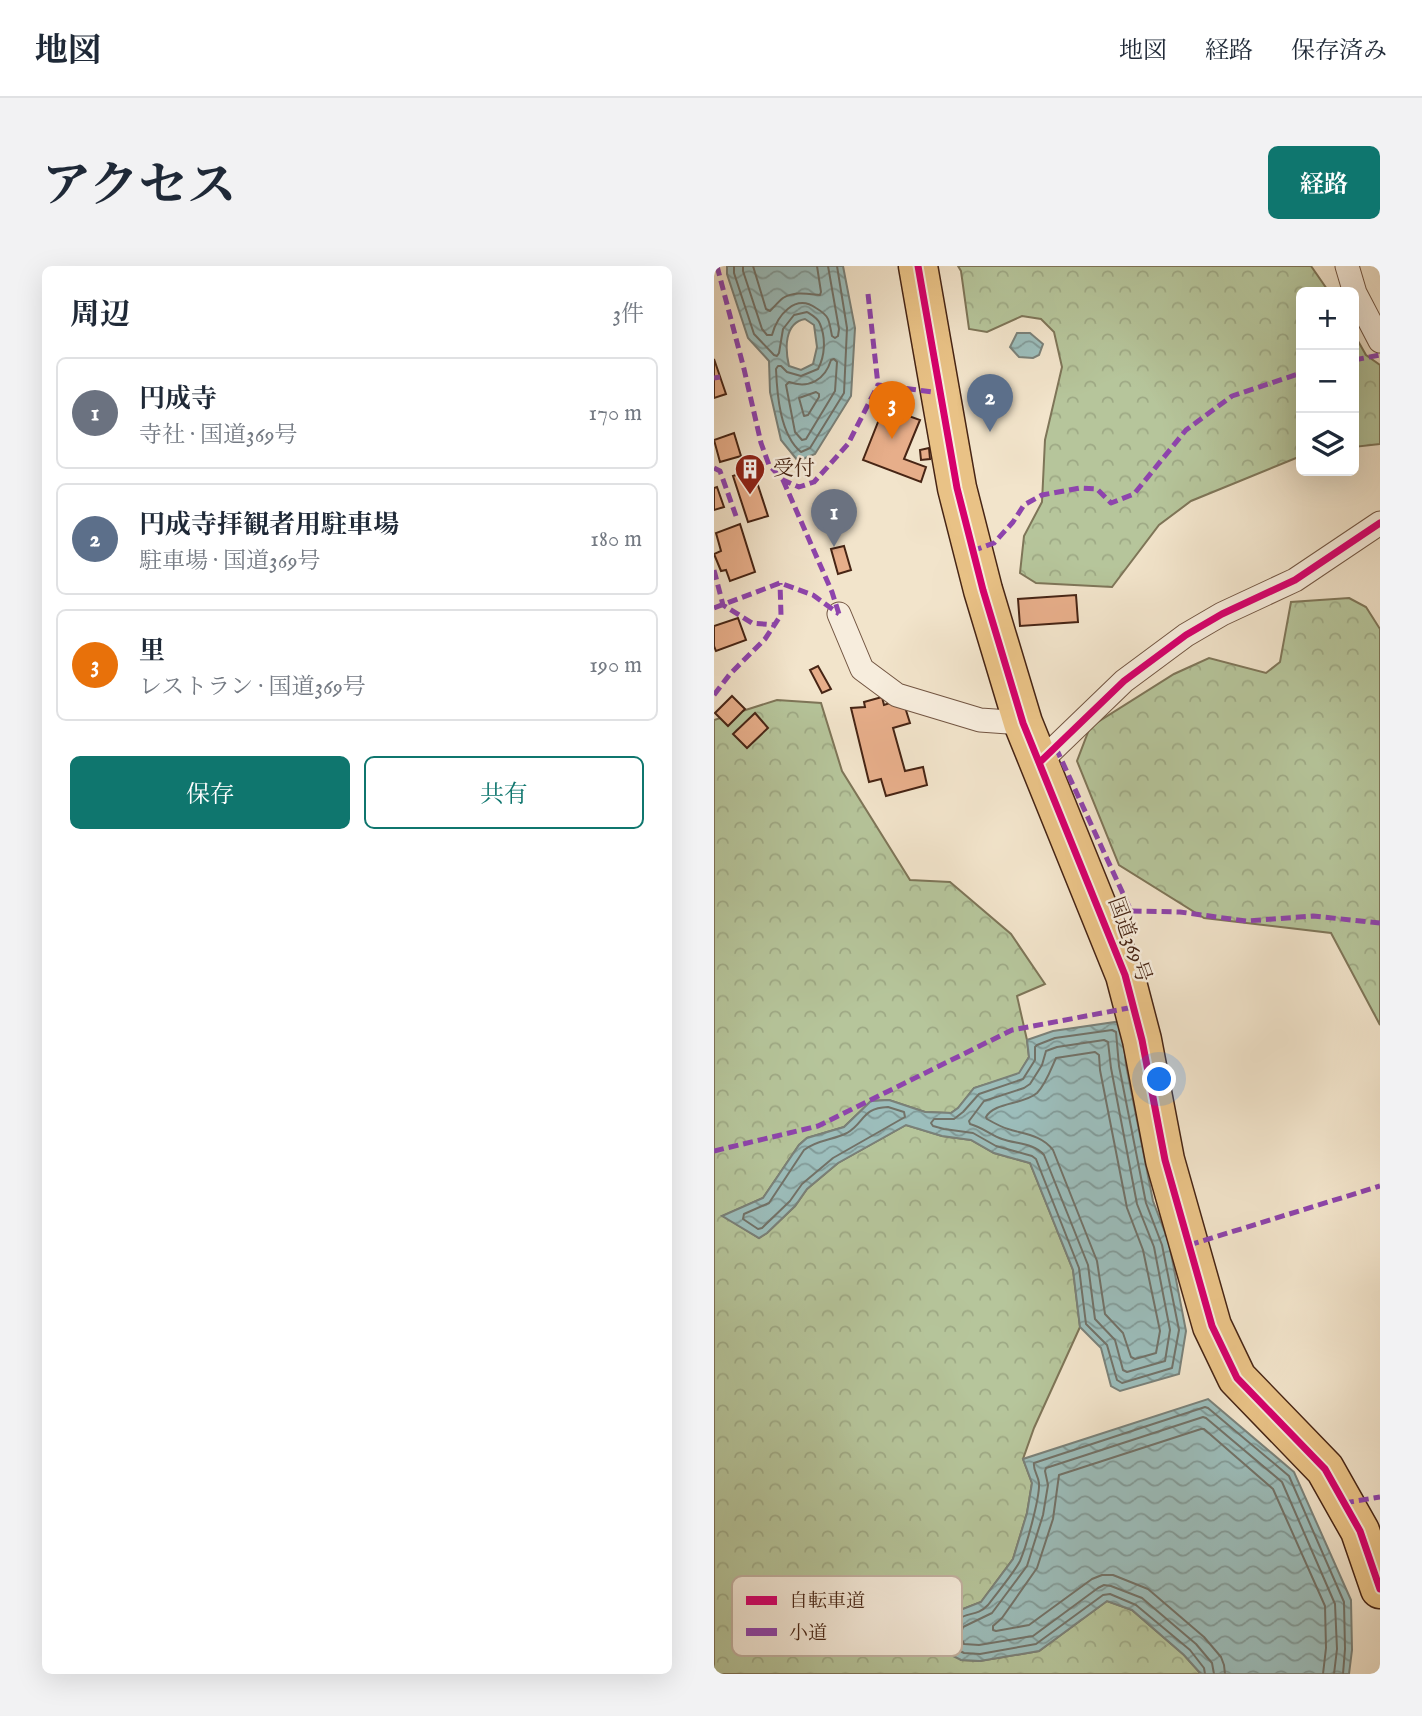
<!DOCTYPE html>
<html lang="ja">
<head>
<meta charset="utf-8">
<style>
  :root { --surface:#fff; --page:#f2f2f3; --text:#1f2937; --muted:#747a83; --line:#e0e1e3; --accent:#0f766e }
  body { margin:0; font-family:"IM FELL English","Noto Serif JP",serif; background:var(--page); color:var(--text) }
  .controls { position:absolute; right:21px; top:21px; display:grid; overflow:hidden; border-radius:10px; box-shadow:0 7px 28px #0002 }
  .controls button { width:63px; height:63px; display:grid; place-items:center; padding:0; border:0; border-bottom:2px solid var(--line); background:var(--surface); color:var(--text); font:35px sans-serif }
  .you { position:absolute; left:446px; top:814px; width:24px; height:24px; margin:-18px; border:5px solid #fff; border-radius:50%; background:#1a73e8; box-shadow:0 0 0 10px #1a73e833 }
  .badge { display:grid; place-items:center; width:46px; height:46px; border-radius:50%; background:var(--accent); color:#fff; font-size:23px; font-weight:700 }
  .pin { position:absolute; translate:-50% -58px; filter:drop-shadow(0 2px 4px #0008) }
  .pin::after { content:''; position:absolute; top:37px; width:24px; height:21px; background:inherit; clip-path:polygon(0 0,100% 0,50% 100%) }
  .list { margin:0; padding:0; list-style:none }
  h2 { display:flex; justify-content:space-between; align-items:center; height:91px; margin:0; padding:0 28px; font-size:30px }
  h2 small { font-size:23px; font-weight:400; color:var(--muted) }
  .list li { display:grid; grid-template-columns:46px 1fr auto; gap:21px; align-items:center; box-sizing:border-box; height:112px; margin:0 14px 14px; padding:0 14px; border:2px solid var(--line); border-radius:10px }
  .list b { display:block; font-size:26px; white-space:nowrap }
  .list p { margin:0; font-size:23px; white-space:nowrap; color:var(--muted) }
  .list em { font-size:23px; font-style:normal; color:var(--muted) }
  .actions { display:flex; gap:14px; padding:21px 28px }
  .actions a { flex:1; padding:16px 0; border:2px solid var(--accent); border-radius:10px; text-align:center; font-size:24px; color:var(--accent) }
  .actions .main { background:var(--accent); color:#fff }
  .icon { flex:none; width:38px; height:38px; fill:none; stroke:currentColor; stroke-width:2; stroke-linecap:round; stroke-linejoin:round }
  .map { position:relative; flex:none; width:666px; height:1408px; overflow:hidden; border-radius:10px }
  header { display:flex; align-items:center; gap:42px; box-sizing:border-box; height:98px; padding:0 35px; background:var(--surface); border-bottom:2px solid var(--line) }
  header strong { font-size:33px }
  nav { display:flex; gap:38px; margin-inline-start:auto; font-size:24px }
  .intro { display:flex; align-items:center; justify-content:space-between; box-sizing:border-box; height:168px; padding:0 42px }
  h1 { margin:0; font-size:49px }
  .button { padding:18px 32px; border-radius:10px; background:var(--accent); color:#fff; font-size:24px; font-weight:700 }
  main { display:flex; gap:42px; padding:0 42px }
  aside { flex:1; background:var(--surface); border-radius:10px; box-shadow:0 7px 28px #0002 }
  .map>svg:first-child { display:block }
  .forest { fill:url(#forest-crowns); stroke:#7e7558; stroke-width:2 }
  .water { fill:url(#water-waves); stroke:#7a8179; stroke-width:2; fill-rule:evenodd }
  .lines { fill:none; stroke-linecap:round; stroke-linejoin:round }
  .shore { stroke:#727268; stroke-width:2 }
  .building { fill:#e7ae8a; stroke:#472515; stroke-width:2 }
  .street-casing { stroke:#725542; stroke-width:25 }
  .highway-casing { stroke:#472515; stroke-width:41 }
  .street { stroke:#f7eddd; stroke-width:23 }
  .highway { stroke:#e9c286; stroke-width:38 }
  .quiet { stroke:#8e44ad; stroke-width:5; stroke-dasharray:10 5; stroke-linecap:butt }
  .cycleway-casing { stroke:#f7eddd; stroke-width:11 }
  .cycleway { stroke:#d6006c; stroke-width:7 }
  .labels { text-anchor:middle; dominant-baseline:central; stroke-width:5; stroke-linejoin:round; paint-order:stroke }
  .poi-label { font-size:21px; fill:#472515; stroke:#f7eddd; text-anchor:start }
  .street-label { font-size:21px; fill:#472515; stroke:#f7eddd }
  .key { fill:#f7eddd; stroke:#c2b1a1; stroke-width:2 }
  .key-label { font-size:19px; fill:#472515 }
</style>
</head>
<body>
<header>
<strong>地図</strong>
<nav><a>地図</a><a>経路</a><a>保存済み</a></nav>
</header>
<div class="intro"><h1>アクセス</h1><a class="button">経路</a></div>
<main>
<aside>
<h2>周辺<small>3件</small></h2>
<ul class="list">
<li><span class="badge" style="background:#6b7280">1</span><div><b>円成寺</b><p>寺社 · 国道369号</p></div><em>170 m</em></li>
<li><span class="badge" style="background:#5c6f8a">2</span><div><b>円成寺拝観者用駐車場</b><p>駐車場 · 国道369号</p></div><em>180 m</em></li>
<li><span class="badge" style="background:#e8710a">3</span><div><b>里</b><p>レストラン · 国道369号</p></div><em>190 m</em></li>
</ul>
<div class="actions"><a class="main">保存</a><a>共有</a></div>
</aside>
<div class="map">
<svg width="666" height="1408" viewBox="0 0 666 1408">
  <defs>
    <pattern id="forest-crowns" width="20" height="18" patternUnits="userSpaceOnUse" patternTransform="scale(1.75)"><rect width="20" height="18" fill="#b6c59b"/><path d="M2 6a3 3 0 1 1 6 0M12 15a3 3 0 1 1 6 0" fill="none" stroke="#9ea985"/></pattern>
    <pattern id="water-waves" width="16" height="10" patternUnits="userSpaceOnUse" patternTransform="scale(1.75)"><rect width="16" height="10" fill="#9cbebc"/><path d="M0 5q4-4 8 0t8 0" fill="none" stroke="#819a98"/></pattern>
  </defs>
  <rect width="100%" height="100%" fill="#f2e4cb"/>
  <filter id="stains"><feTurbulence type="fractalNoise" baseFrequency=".00286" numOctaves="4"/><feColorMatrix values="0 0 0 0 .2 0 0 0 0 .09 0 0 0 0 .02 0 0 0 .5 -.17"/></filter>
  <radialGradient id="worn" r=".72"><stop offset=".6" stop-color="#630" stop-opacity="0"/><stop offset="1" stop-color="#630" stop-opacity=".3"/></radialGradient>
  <path class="forest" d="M244,0H597L615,26H587V190L477,235L445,259L398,321L322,317L306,307L310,270L328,236L331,174L348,101L340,66L327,53L308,50L273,66L255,63L247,5Z
    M640,68L652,89L666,99V178L640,181Z
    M635,332L652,341L666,363V759L617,667L490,652L405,599L363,495L376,461L460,408L495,392L552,407L566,396L577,336Z
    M63,434L107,437L128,505L196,614L236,616L297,668L331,718L303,730L313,774L315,791L305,808L260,822L244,842L237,847L211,846L175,834L157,835L130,861L93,872L85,879L49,932L9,950L45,972L53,967L81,940L93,923L124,897L192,859L228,870L257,874L280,887L316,897L359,1004L366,1061L320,1162L309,1193L318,1217L313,1247L299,1293L267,1336L241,1346L234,1353L229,1372L247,1394L266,1395L325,1385L393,1335L418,1344L470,1389L487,1408H0V454Z"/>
  <path class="water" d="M13,0H129L141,62L137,130L101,188L84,195L67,174L56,126L55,95L34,72L13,8ZM91,53L100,59L103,81L99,98L87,104L75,100C71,83 70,57 91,53Z
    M303,67H316L329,78L325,89L319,92L305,91L296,81Z
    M408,755L412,799L439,935L455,977L472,1065L465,1108L406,1125L397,1120L387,1082L366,1061L359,1004L316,897L280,887L257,874L228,870L192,859L124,897L93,923L81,940L53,967L45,972L8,950L49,932L85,879L93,872L130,861L157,835L175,834L211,846L237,847L244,842L260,822L305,807L315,791L313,774L339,765Z
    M494,1133L580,1206L637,1334L638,1384L635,1408H487L470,1389L418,1344L393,1335L325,1385L266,1395L247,1394L237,1389L229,1372L234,1353L241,1346L267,1336L299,1293L313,1247L318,1217L309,1193Z"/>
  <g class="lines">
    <path class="shore" d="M20,0V7L40,68L60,89L63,90L65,87L69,63L80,49L93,46C98,49 104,52 106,58C112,72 111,90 104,103L87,110L73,106L67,100H64L62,103C63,128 66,169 87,186L96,182L130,127L133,62L123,0
      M29,0V5L48,63L53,69H58C63,50 81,27 102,42C107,45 112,48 114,53C116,58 117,65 118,70L121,72L124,70L125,63L114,0
      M39,0L52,43L56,45C60,41 64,36 69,32C81,25 94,28 106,29L107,26L103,0
      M120,93L123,96L121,125L92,173L88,174L81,166L72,119L75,116C95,123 111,114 117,94Z
      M102,126L105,128V131L94,149L90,150L85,132Z
      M398,764L402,766L405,800L432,937L448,979L465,1064L458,1102L408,1117L403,1114L393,1079L372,1058L365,1002L322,893L318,890L282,880L259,867L230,863L219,860L217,857L220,853H240L249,846L265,828L309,813L321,794V781L323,779L341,772Z
      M390,774L394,776L397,802L423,938L440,981L456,1064L451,1095L413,1106L409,1104L401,1074L381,1053L374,999L330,889C320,877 302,878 288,873C277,869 268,861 256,858L255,855L270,835L310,822L316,818L328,799L332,785L343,781Z
      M381,786L385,789L386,804L413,942L429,984L446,1065L442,1087L421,1093L417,1091L409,1067L391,1048L383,995L339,884C328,869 310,868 294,863C287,861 280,857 273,853L272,851C280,836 309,839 323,827C332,818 337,803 342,792Z
      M174,841L190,846L191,851L119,892L88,918L76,935L48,962L44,963L29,953L30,948L55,937L90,884C102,874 119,874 133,867C151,857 147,842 174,841Z
      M491,1408L490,1402L476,1384L422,1339L396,1328L389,1329L322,1378L266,1388L250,1387L242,1383L236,1372C245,1338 258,1356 274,1339C282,1328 300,1307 306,1295C312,1281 326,1232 325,1217C324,1209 319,1204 320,1197L491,1141L494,1142L575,1210L630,1336L631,1383L629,1408
      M500,1408L498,1397L482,1378L428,1332L397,1320L390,1319L384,1322L319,1370L265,1379L250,1378L246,1370L249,1361L278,1347L313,1300L329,1249L334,1219L331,1205L332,1202L489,1151L492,1152L568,1216L621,1338L623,1383L620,1408
      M511,1408L510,1399L507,1391L490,1371L434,1323L399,1309H388L378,1313L315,1359L282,1365L279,1364V1360L288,1352L323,1302L339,1253L345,1209L487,1163H490L559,1223L611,1340L612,1382L609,1408"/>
  </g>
  <path class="building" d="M0,93L12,128L0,132Z
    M170,141L206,154L190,193L212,201L207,216L149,194Z
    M20,167L27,190L6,196L0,174Z
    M215,182L216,193L207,194L206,184Z
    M39,204L54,250L34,256L19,210Z
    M3,221L10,241L0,244V222Z
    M26,258L41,306L16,315L12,304L7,305L0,288L7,285L2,267Z
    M130,280L137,304L124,308L117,283Z
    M362,329L364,356L306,360L304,333Z
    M24,352L32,374L2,385L0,380V360Z
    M104,400L117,423L108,427L96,404Z
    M18,430L31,443L14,460L1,447Z
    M168,431L170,439L182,435L190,438L196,457L179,462L191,505L209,501L213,519L172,530L167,513L155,516L137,442L151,441L150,436Z
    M41,447L54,462L33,482L19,468Z"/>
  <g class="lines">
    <g class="street-casing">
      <path id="street" d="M633,0L641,27L666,75
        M125,348L148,403L183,429L266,454L309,457
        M326,496L410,415L472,369L508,348L581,314L666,257"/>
    </g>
    <g class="highway-casing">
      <path id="highway" d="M204,0L243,222L269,324L309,457L411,709L428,774L451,894L498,1060L523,1112L611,1203L646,1265L666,1323"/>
    </g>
    <use href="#street" class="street"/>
    <use href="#highway" class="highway"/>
    <path class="quiet" d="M3,0L30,103L47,177L55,199L69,214L85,221L100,216L134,178L164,119L227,127
      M154,28L164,119
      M640,94L666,89
      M0,112L6,111
      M0,202L6,205L22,250
      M69,214L118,326L125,348
      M258,285L280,277L299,256L310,239L328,229L366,222L383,223L397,237L420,228L472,164L518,130L587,107
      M0,304L9,339L38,357L60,359
      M0,342L66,317L99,329L125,348
      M0,429L16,408L51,373L67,349L66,317
      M342,482L417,645L466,646L532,655L599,650L666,657
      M0,885L104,860L298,764L420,741
      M475,979L666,920
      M630,1237L666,1231"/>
    <g class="cycleway-casing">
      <path id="cycleway" d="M204,0L243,222L269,324L309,457L411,709L428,774L451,894L498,1060L523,1112L611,1203L646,1265L666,1323
        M326,496L410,415L472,369L508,348L581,314L666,257"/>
    </g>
    <use href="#cycleway" class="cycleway"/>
  </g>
  <defs>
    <g id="building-pin" transform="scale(1.575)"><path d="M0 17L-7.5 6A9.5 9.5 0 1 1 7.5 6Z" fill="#8f2418" stroke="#f7eddd"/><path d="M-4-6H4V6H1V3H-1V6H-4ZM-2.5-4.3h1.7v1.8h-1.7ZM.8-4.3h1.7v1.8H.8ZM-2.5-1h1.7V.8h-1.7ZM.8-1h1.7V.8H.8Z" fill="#fff"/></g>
  </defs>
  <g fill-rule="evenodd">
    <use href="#building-pin" x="36" y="203"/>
  </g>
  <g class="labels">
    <g class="poi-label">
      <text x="59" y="203">受付</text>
    </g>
    <g class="street-label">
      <text transform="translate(415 674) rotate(70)">国道369号</text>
    </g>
  </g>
  <rect x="18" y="1310" width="230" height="80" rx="10" class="key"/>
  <rect x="32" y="1330" width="31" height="9" fill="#d6006c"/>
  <rect x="32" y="1362" width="31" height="8" fill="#8e44ad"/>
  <g class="key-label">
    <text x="75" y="1341">自転車道</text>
    <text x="75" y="1373">小道</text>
  </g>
  <rect width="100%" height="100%" filter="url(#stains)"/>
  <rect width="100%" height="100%" fill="url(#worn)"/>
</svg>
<div class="controls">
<button>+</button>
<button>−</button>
<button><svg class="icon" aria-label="layers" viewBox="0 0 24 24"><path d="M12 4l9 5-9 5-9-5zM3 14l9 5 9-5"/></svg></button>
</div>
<div class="you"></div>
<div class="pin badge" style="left:120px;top:281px;background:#6b7280">1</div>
<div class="pin badge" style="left:276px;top:166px;background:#5c6f8a">2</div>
<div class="pin badge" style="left:178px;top:173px;background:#e8710a">3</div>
</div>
</main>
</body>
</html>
